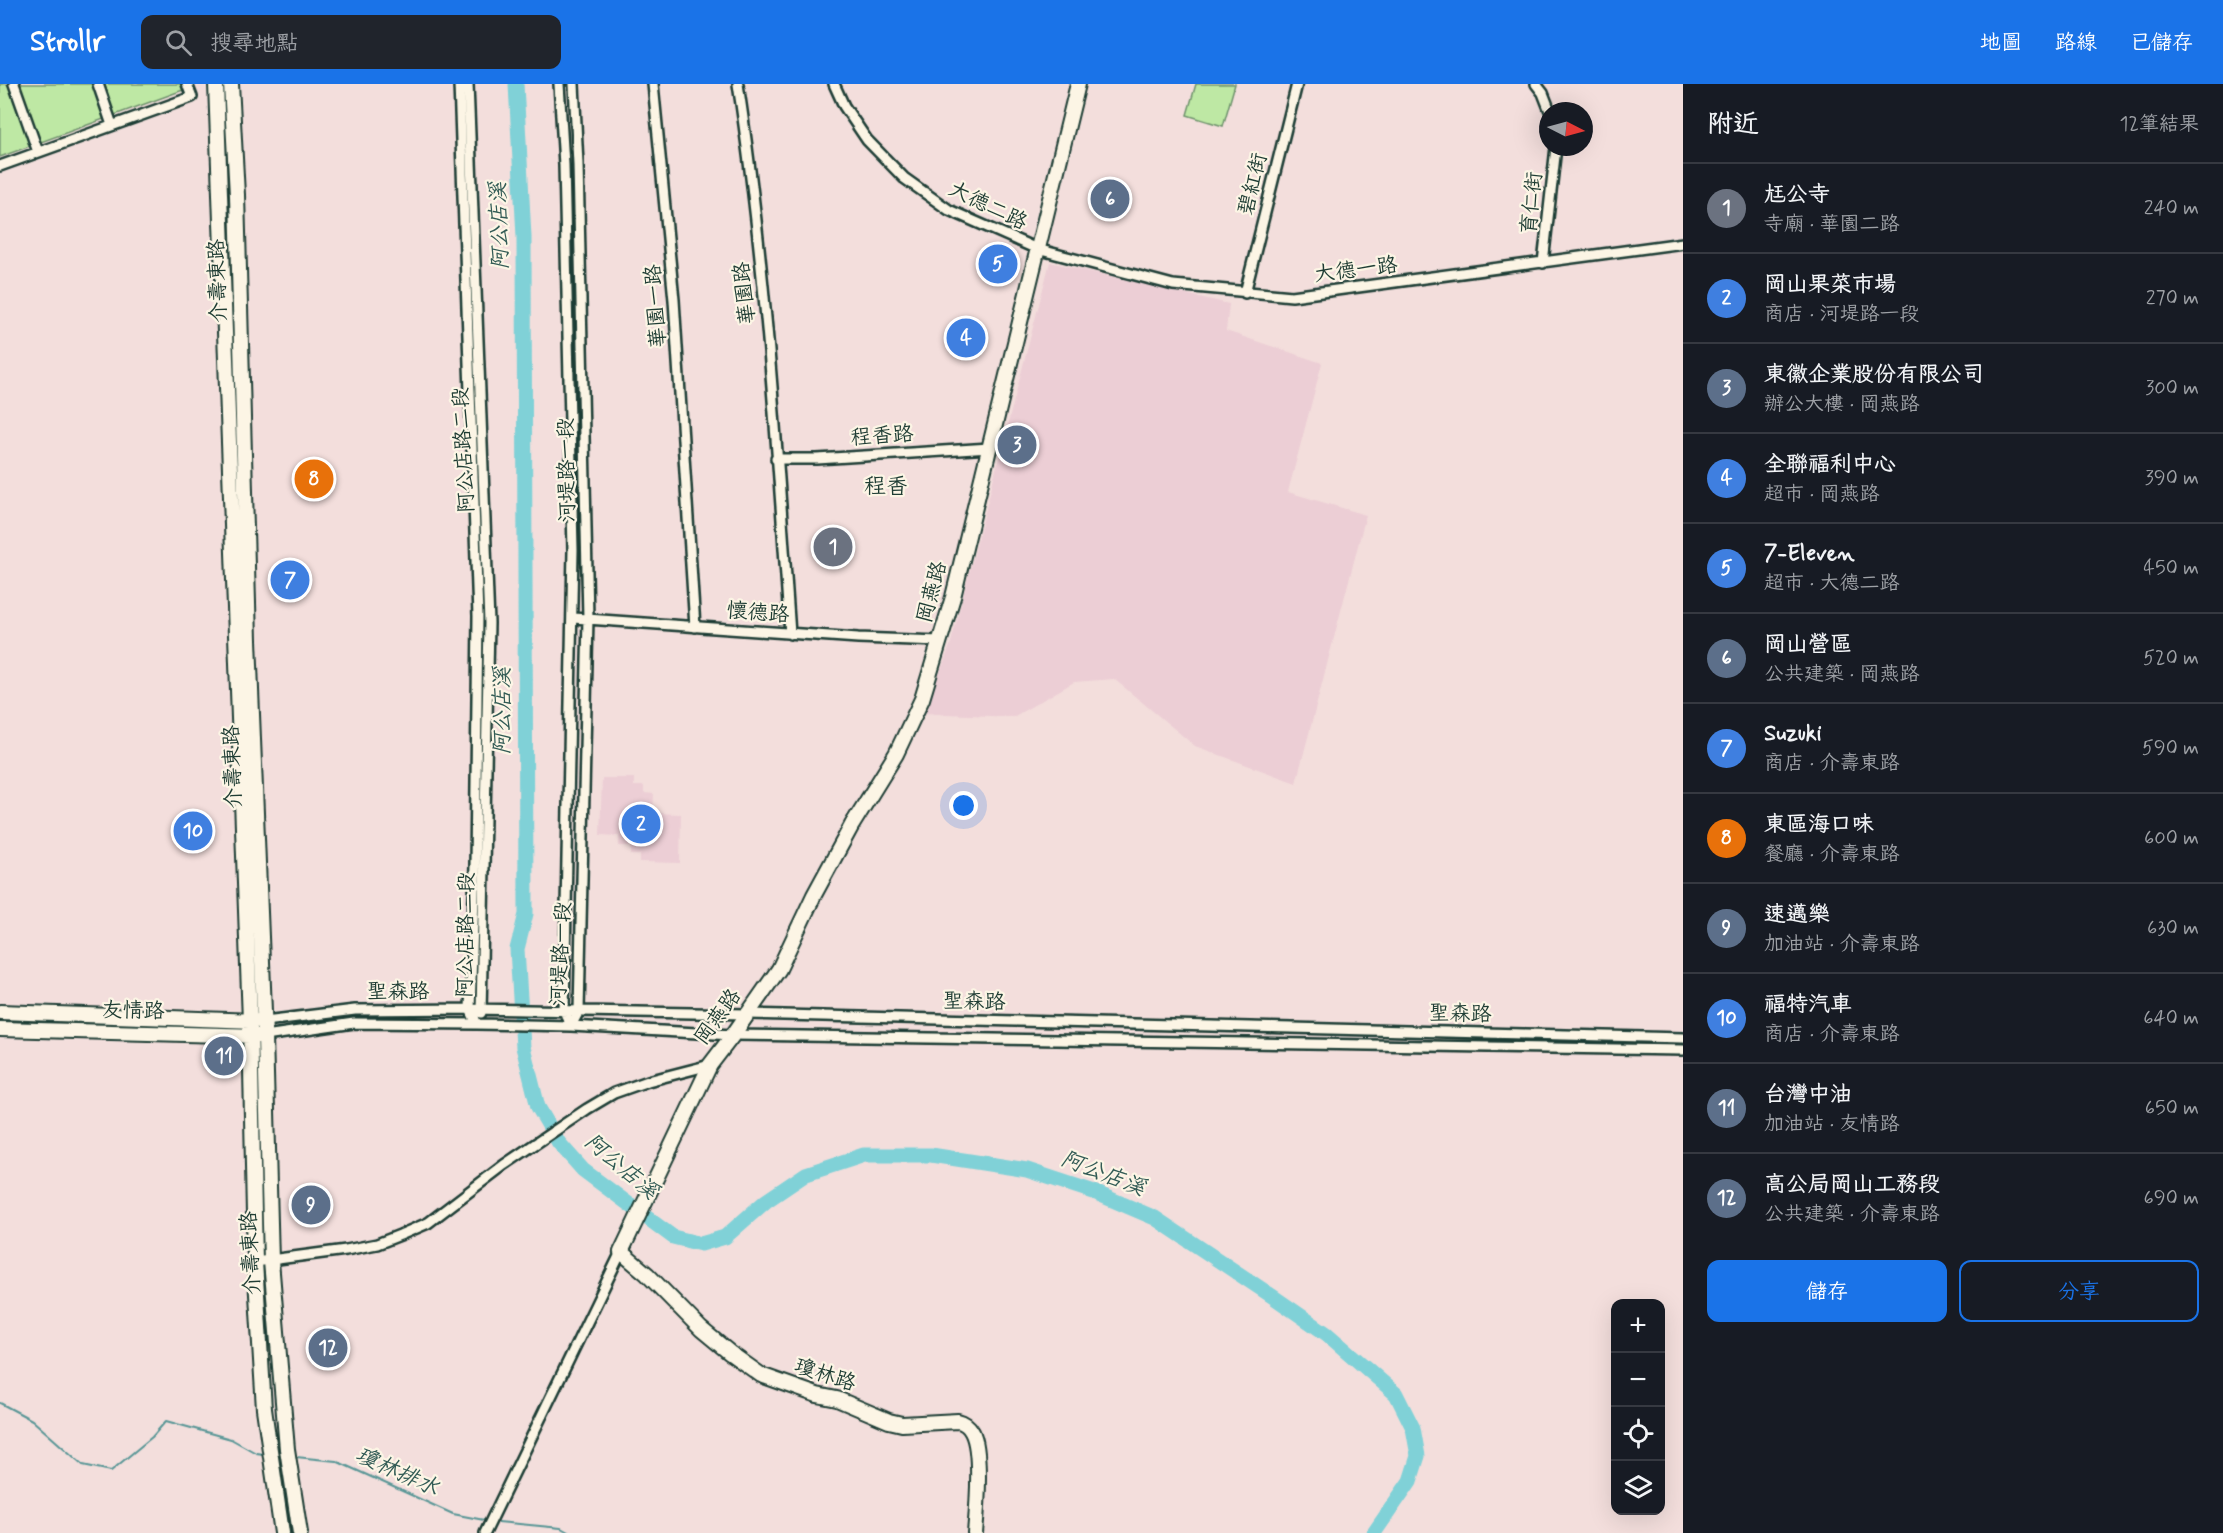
<!DOCTYPE html>
<html lang="zh-TW">
<head>
<meta charset="utf-8">
<style>
  :root { --surface:#171b24; --page:#20242c; --text:#f1f3f6; --muted:#9ea1a6; --line:#363941; --accent:#1a73e8 }
  body { margin:0; font-family:Mynerve,"LXGW WenKai TC",sans-serif; background:var(--page); color:var(--text) }
  .controls { position:absolute; right:18px; bottom:18px; display:grid; overflow:hidden; border-radius:12px; box-shadow:0 6px 24px #0002 }
  .controls button { width:54px; height:54px; display:grid; place-items:center; padding:0; border:0; border-bottom:2px solid var(--line); background:var(--surface); color:var(--text); font:30px sans-serif }
  .compass { position:absolute; left:1539px; top:18px; width:54px; height:54px; border-radius:50%; background:var(--surface); box-shadow:0 6px 24px #0002; rotate:96deg }
  .you { position:absolute; left:964px; top:722px; width:21px; height:21px; margin:-15px; border:4px solid #fff; border-radius:50%; background:#1a73e8; box-shadow:0 0 0 9px #1a73e833 }
  .badge { display:grid; place-items:center; width:39px; height:39px; border-radius:50%; background:var(--accent); color:#fff; font-size:20px; font-weight:700 }
  .pin { position:absolute; translate:-50% -50%; border:3px solid #fff; box-shadow:0 2px 6px #0006 }
  .list { margin:0; padding:0; list-style:none }
  h2 { display:flex; justify-content:space-between; align-items:center; height:78px; margin:0; padding:0 24px; font-size:26px }
  h2 small { font-size:20px; font-weight:400; color:var(--muted) }
  .list li { display:grid; grid-template-columns:39px 1fr auto; gap:18px; align-items:center; box-sizing:border-box; height:90px; padding:0 24px; border-top:2px solid var(--line) }
  .list b { display:block; font-size:22px; white-space:nowrap }
  .list p { margin:0; font-size:20px; white-space:nowrap; color:var(--muted) }
  .list em { font-size:20px; font-style:normal; color:var(--muted) }
  .actions { display:flex; gap:12px; padding:18px 24px }
  .actions a { flex:1; padding:14px 0; border:2px solid var(--accent); border-radius:12px; text-align:center; font-size:21px; color:var(--accent) }
  .actions .main { background:var(--accent); color:#fff }
  .icon { flex:none; width:33px; height:33px; fill:none; stroke:currentColor; stroke-width:2; stroke-linecap:round; stroke-linejoin:round }
  .map { position:relative; flex:none; width:1683px; height:1449px; overflow:hidden }
  header { display:flex; align-items:center; gap:36px; box-sizing:border-box; height:84px; padding:0 30px; background:var(--accent); color:#fff }
  header strong { font-size:28px }
  nav { display:flex; gap:33px; margin-inline-start:auto; font-size:21px }
  .search { width:420px; height:54px; background:var(--page); display:flex; align-items:center; gap:15px; box-sizing:border-box; padding:0 21px; border-radius:12px; color:var(--muted); font-size:22px }
  main { display:flex }
  aside { flex:1; background:var(--surface) }
  .map>svg:first-child { display:block }
  .built { fill:#ecced5 }
  .green { fill:#bee8a4; stroke:#6e926c; stroke-width:1.5 }
  .lines { fill:none; stroke-linecap:round; stroke-linejoin:round }
  .stream { stroke:#599696; stroke-width:2 }
  .river { stroke:#80d1d7; stroke-width:15 }
  .street-casing { stroke:#1f3d34; stroke-width:14 }
  .secondary-casing { stroke:#1f3d34; stroke-width:18 }
  .street { stroke:#fcf5e5; stroke-width:9 }
  .secondary { stroke:#fcf5e5; stroke-width:14 }
  .labels { text-anchor:middle; dominant-baseline:central; stroke-width:4.5; stroke-linejoin:round; paint-order:stroke }
  .street-label { font-size:21px; fill:#1f3d34; stroke:#fcf5e5 }
  .water-label { font-size:22px; font-style:italic; fill:#325b55; stroke:#fcf5e5 }
  .neighbourhood-label { font-size:22px; fill:#1f3d34; stroke:#fcf5e5 }
</style>
</head>
<body>
<header>
<strong>Strollr</strong>
<div class="search"><svg class="icon" aria-label="search" viewBox="0 0 24 24"><circle cx="10" cy="10" r="6"/><path d="M15 15l6 6"/></svg>搜尋地點</div>
<nav><a>地圖</a><a>路線</a><a>已儲存</a></nav>
</header>
<main>
<div class="map">
<svg width="1683" height="1449" viewBox="0 0 1683 1449">
  <rect width="100%" height="100%" fill="#f3dedc"/>
  <filter id="ink" filterUnits="userSpaceOnUse"><feTurbulence type="fractalNoise" baseFrequency=".0167" numOctaves="2"/><feDisplacementMap in="SourceGraphic" scale="12" xChannelSelector="R" yChannelSelector="G"/><feConvolveMatrix kernelMatrix="1 2 1 2 8 2 1 2 1" color-interpolation-filters="sRGB"/></filter>
  <g filter="url(#ink)">
    <path class="built" d="M1050,178L1229,220L1226,247L1322,279L1288,408L1366,431L1296,699L1195,662L1114,595L1074,598L1013,633L924,629L950,562Z
      M602,694H634V702H644V709L654,710L653,729L681,730L680,779L640,778V771H631V762H619V752L600,751Z"/>
    <path class="green" d="M0,0H181L183,6L0,73Z
      M1196,0H1235L1223,42L1187,31Z"/>
    <g class="lines">
      <path class="stream" d="M0,1319L32,1336L83,1381L111,1387L152,1353L166,1337L231,1355L256,1369L263,1370
        M296,1373L336,1377L453,1430L484,1436
        M498,1438L561,1444L570,1449"/>
      <path class="river" d="M516,0L524,153L526,830L517,865L523,963L538,1023L559,1059L583,1086L673,1153L701,1160L725,1153L766,1117L806,1090L864,1071H931L1027,1086L1094,1108L1155,1134L1275,1214L1327,1250L1396,1310L1413,1344L1418,1372L1410,1397L1374,1449"/>
      <g class="street-casing">
        <path id="street" d="M14,0L38,68
          M98,0L112,41
          M459,0L478,532L475,782L470,925L477,940
          M468,0L489,539L481,929
          M559,0L564,81L573,466L564,927L571,942
          M653,0L674,216L695,543
          M738,0C766,182 777,366 790,550
          M834,0L844,22L867,56L904,94L949,126L1037,165L1173,201L1292,212L1683,159
          M1536,0L1543,9L1550,27
          M0,82L192,13L187,0
          M1543,179L1556,63
          M1245,209L1297,0
          M776,375H817L990,364
          M573,534L858,554L940,557
          M265,937L355,926L470,925L747,930L1683,954
          M571,942L579,927L588,534L578,80L574,0
          M265,952L354,939L477,940L571,942L733,951L1683,966
          M255,1178L346,1166L377,1160L400,1151L428,1139L504,1081L587,1025L614,1009L648,997L710,981
          M485,1449L621,1168"/>
      </g>
      <g class="secondary-casing">
        <path id="secondary" d="M216,0L250,937L255,1178L264,1325L282,1449
          M231,0L237,111L249,556L265,952L271,1177L287,1365L300,1449
          M0,928L256,937
          M0,945L259,952
          M975,1449C977,1427 982,1367 972,1348C969,1342 963,1338 958,1337L902,1340L889,1337L837,1315L817,1311L761,1291L730,1269L701,1245L647,1190L621,1168L710,981L733,951L779,885L814,811L852,741L896,670L922,615L953,513L1078,0"/>
      </g>
      <use href="#street" class="street"/>
      <use href="#secondary" class="secondary"/>
    </g>
  </g>
  <g class="labels">
    <g class="street-label">
      <text transform="translate(1253 100) rotate(-76)">碧紅街</text>
      <text transform="translate(1532 119) rotate(-84)">育仁街</text>
      <text transform="translate(988 122) rotate(26)">大德二路</text>
      <text transform="translate(1356 186) rotate(-7)">大德一路</text>
      <text transform="translate(218 197) rotate(-92)">介壽東路</text>
      <text transform="translate(745 209) rotate(-96)">華園路</text>
      <text transform="translate(656 222) rotate(-94)">華園一路</text>
      <text transform="translate(882 352) rotate(-4)">程香路</text>
      <text transform="translate(464 366) rotate(-93)">阿公店路二段</text>
      <text transform="translate(567 386) rotate(-91)">河堤路一段</text>
      <text transform="translate(932 508) rotate(-75)">岡燕路</text>
      <text transform="translate(758 529) rotate(4)">懷德路</text>
      <text transform="translate(233 683) rotate(-92)">介壽東路</text>
      <text transform="translate(466 851) rotate(-89)">阿公店路二段</text>
      <text transform="translate(561 870) rotate(-87)">河堤路一段</text>
      <text x="398" y="908">聖森路</text>
      <text transform="translate(974 918) rotate(1)">聖森路</text>
      <text transform="translate(133 927) rotate(1)">友情路</text>
      <text transform="translate(1460 930) rotate(1)">聖森路</text>
      <text transform="translate(718 933) rotate(-54)">岡燕路</text>
      <text transform="translate(251 1169) rotate(-93)">介壽東路</text>
      <text transform="translate(825 1291) rotate(18)">瓊林路</text>
    </g>
    <g class="water-label">
      <text transform="translate(500 142) rotate(-92)">阿公店溪</text>
      <text transform="translate(503 627) rotate(-90)">阿公店溪</text>
      <text transform="translate(621 1083) rotate(40)">阿公店溪</text>
      <text transform="translate(1103 1090) rotate(21)">阿公店溪</text>
      <text transform="translate(397 1388) rotate(24)">瓊林排水</text>
    </g>
    <g class="neighbourhood-label">
      <text x="886" y="403">程香</text>
    </g>
  </g>
</svg>
<div class="controls">
<button>+</button>
<button>−</button>
<button><svg class="icon" aria-label="locate" viewBox="0 0 24 24"><circle cx="12" cy="12" r="6"/><path d="M12 2v4M12 18v4M2 12h4M18 12h4"/></svg></button>
<button><svg class="icon" aria-label="layers" viewBox="0 0 24 24"><path d="M12 4l9 5-9 5-9-5zM3 14l9 5 9-5"/></svg></button>
</div>
<svg class="compass" viewBox="-18 -18 36 36"><path d="M0-13l5 13h-10z" fill="#e53935"/><path d="M0 13l5-13h-10z" fill="#9ea1a6"/></svg>
<div class="you"></div>
<div class="pin badge" style="left:833px;top:463px;background:#6b7280">1</div>
<div class="pin badge" style="left:641px;top:740px;background:#3f7fe0">2</div>
<div class="pin badge" style="left:1017px;top:361px;background:#5c6f8a">3</div>
<div class="pin badge" style="left:966px;top:254px;background:#3f7fe0">4</div>
<div class="pin badge" style="left:998px;top:180px;background:#3f7fe0">5</div>
<div class="pin badge" style="left:1110px;top:115px;background:#5c6f8a">6</div>
<div class="pin badge" style="left:290px;top:496px;background:#3f7fe0">7</div>
<div class="pin badge" style="left:314px;top:395px;background:#e8710a">8</div>
<div class="pin badge" style="left:311px;top:1121px;background:#5c6f8a">9</div>
<div class="pin badge" style="left:193px;top:747px;background:#3f7fe0">10</div>
<div class="pin badge" style="left:224px;top:972px;background:#5c6f8a">11</div>
<div class="pin badge" style="left:328px;top:1264px;background:#5c6f8a">12</div>
</div>
<aside>
<h2>附近<small>12筆結果</small></h2>
<ul class="list">
<li><span class="badge" style="background:#6b7280">1</span><div><b>尪公寺</b><p>寺廟 · 華園二路</p></div><em>240 m</em></li>
<li><span class="badge" style="background:#3f7fe0">2</span><div><b>岡山果菜市場</b><p>商店 · 河堤路一段</p></div><em>270 m</em></li>
<li><span class="badge" style="background:#5c6f8a">3</span><div><b>東徽企業股份有限公司</b><p>辦公大樓 · 岡燕路</p></div><em>300 m</em></li>
<li><span class="badge" style="background:#3f7fe0">4</span><div><b>全聯福利中心</b><p>超市 · 岡燕路</p></div><em>390 m</em></li>
<li><span class="badge" style="background:#3f7fe0">5</span><div><b>7-Eleven</b><p>超市 · 大德二路</p></div><em>450 m</em></li>
<li><span class="badge" style="background:#5c6f8a">6</span><div><b>岡山營區</b><p>公共建築 · 岡燕路</p></div><em>520 m</em></li>
<li><span class="badge" style="background:#3f7fe0">7</span><div><b>Suzuki</b><p>商店 · 介壽東路</p></div><em>590 m</em></li>
<li><span class="badge" style="background:#e8710a">8</span><div><b>東區海口味</b><p>餐廳 · 介壽東路</p></div><em>600 m</em></li>
<li><span class="badge" style="background:#5c6f8a">9</span><div><b>速邁樂</b><p>加油站 · 介壽東路</p></div><em>630 m</em></li>
<li><span class="badge" style="background:#3f7fe0">10</span><div><b>福特汽車</b><p>商店 · 介壽東路</p></div><em>640 m</em></li>
<li><span class="badge" style="background:#5c6f8a">11</span><div><b>台灣中油</b><p>加油站 · 友情路</p></div><em>650 m</em></li>
<li><span class="badge" style="background:#5c6f8a">12</span><div><b>高公局岡山工務段</b><p>公共建築 · 介壽東路</p></div><em>690 m</em></li>
</ul>
<div class="actions"><a class="main">儲存</a><a>分享</a></div>
</aside>
</main>
</body>
</html>
